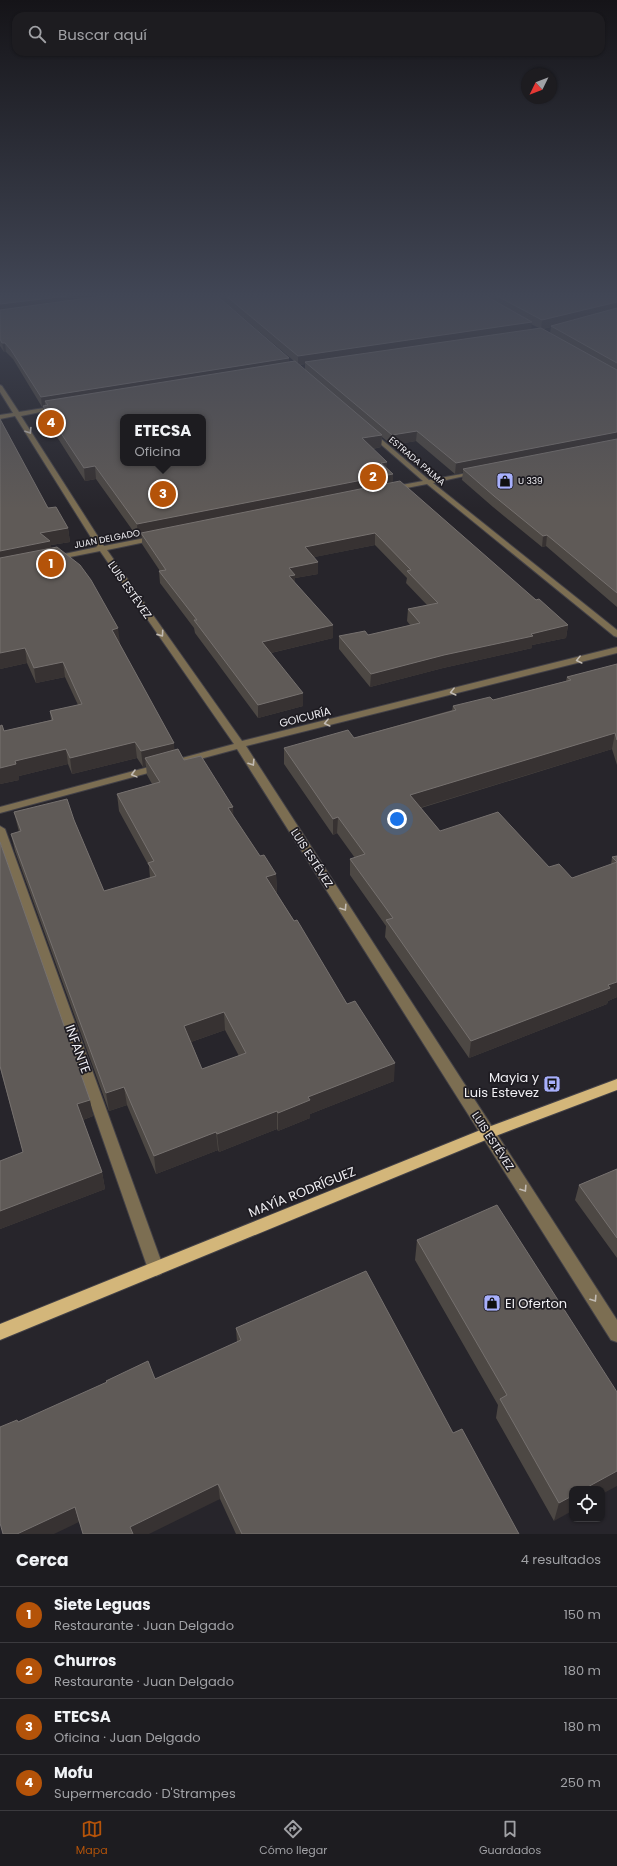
<!DOCTYPE html>
<html lang="es">
<head>
<meta charset="utf-8">
<style>
  :root { --surface:#1d1c20; --page:#2a292d; --text:#f1f3f6; --muted:#a0a1a5; --line:#3b3a3e; --accent:#b45309 }
  body { margin:0; font-family:Poppins,sans-serif; background:var(--page); color:var(--text) }
  .controls { position:absolute; right:12px; bottom:12px; display:grid; overflow:hidden; border-radius:8px; box-shadow:0 1px 3px #0004 }
  .controls button { width:36px; height:36px; display:grid; place-items:center; padding:0; border:0; border-bottom:1px solid var(--line); background:var(--surface); color:var(--text); font:20px sans-serif }
  .compass { position:absolute; left:521px; top:68px; width:36px; height:36px; border-radius:50%; background:var(--surface); box-shadow:0 1px 3px #0004; rotate:227deg }
  .you { position:absolute; left:397px; top:819px; width:14px; height:14px; margin:-10px; border:3px solid #fff; border-radius:50%; background:#1a73e8; box-shadow:0 0 0 6px #1a73e833 }
  .badge { display:grid; place-items:center; width:26px; height:26px; border-radius:50%; background:var(--accent); color:#fff; font-size:13px; font-weight:700 }
  .pin { position:absolute; translate:-50% -50%; border:2px solid #fff; box-shadow:0 1px 4px #0006 }
  .popup { position:absolute; left:120px; top:414px; width:86px; height:52px; box-sizing:border-box; display:grid; place-content:center; border-radius:8px; background:var(--surface); filter:drop-shadow(0 1px 3px #0005); font-size:13px; white-space:nowrap; color:var(--muted) }
  .popup b { font-size:15px; color:var(--text) }
  .popup::after { content:''; position:absolute; left:50%; top:100%; margin-left:-8px; border:8px solid transparent; border-top-color:var(--surface) }
  .list { margin:0; padding:0; list-style:none }
  h2 { display:flex; justify-content:space-between; align-items:center; height:52px; margin:0; padding:0 16px; font-size:17px }
  h2 small { font-size:13px; font-weight:400; color:var(--muted) }
  .list li { display:grid; grid-template-columns:26px 1fr auto; gap:12px; align-items:center; box-sizing:border-box; height:56px; padding:0 16px; border-top:1px solid var(--line) }
  .list b { display:block; font-size:15px; white-space:nowrap }
  .list p { margin:0; font-size:13px; white-space:nowrap; color:var(--muted) }
  .list em { font-size:13px; font-style:normal; color:var(--muted) }
  .icon { flex:none; width:22px; height:22px; fill:none; stroke:currentColor; stroke-width:2; stroke-linecap:round; stroke-linejoin:round }
  .map { position:relative; flex:none; width:617px; height:1534px; overflow:hidden }
  .search { position:absolute; background:var(--surface); box-shadow:0 1px 3px #0004; left:12px; right:12px; top:12px; height:44px; display:flex; align-items:center; gap:10px; box-sizing:border-box; padding:0 14px; border-radius:12px; color:var(--muted); font-size:15px }
  .sheet { height:276px; background:var(--surface) }
  nav { display:flex; justify-content:space-around; align-items:center; box-sizing:border-box; height:56px; border-top:1px solid var(--line); background:var(--surface); font-size:11px; color:var(--muted) }
  nav a { display:grid; justify-items:center; gap:2px }
  nav .on { color:var(--accent) }
  .map>svg:first-child { display:block }
  .lines { fill:none; stroke-linecap:round; stroke-linejoin:round }
  .minor-casing { stroke:#434147; stroke-width:2 }
  .major-casing { stroke:#434147; stroke-width:2 }
  .minor { fill:#7c6e52; fill-rule:evenodd }
  .major { fill:#d3b67a; fill-rule:evenodd }
  .wall { fill:#4d4844; fill-rule:evenodd }
  .shaded-wall { fill:#373232 }
  .building { fill:#5f5a57; stroke:#76716f; fill-rule:evenodd }
  .oneway { stroke:#c2bbb3 }
  .labels { text-anchor:middle; dominant-baseline:central; stroke-width:3.5; stroke-linejoin:round; paint-order:stroke }
  .far-street-label { font-size:9px; fill:#f0eff3; stroke:#1e1c22 }
  .far-poi-label { font-size:9px; fill:#f0eff3; stroke:#1e1c22; text-anchor:start }
  .street-label { font-size:11px; fill:#f0eff3; stroke:#1e1c22 }
  .near-street-label { font-size:13px; fill:#f0eff3; stroke:#1e1c22 }
  .near-poi-label { font-size:13px; fill:#f0eff3; stroke:#1e1c22; text-anchor:end }
</style>
</head>
<body>
<div class="map">
<svg width="617" height="1534" viewBox="0 0 617 1534">
  <rect width="100%" height="100%" fill="#27252b"/>
  <g class="lines">
    <g class="minor-casing">
      <path id="minor" d="M0,385L2,386L19,412L57,406L60,408L21,416L104,546L155,536L159,538L155,540L107,550L242,741L617,647V653L246,746L617,1320V1342L611,1340L237,749L0,813V807L234,744L100,551L55,560L51,558L55,556L97,547L15,416L0,419V415L13,413L0,392Z
        M369,432H373L429,480L478,471V473L433,483L617,630V637L614,636L427,484L391,491V487L423,481L369,434Z
        M0,826L5,829L164,1269L161,1274L156,1276L151,1274L148,1269L0,844Z"/>
    </g>
    <g class="major-casing">
      <path id="major" d="M617,1079V1090L493,1137L0,1340V1324L483,1129Z"/>
    </g>
    <use href="#minor" class="minor"/>
    <use href="#major" class="major"/>
  </g>
  <path class="wall" d="M0,295L289,362L294,361L216,295H617V607L546,546L542,547L493,507L462,480L463,472L455,474L416,441L392,445L382,437L381,447L373,449L386,467L393,474V483L536,600L568,625L566,638L532,645V648L443,668L370,687L339,649V636L368,635L410,625L407,621L408,609L427,605L406,583L407,578L375,545L314,557L318,574L295,578V583L333,638L271,653L303,706L258,718L195,633L194,628L160,583L159,571H160L142,544V537L138,538L96,479L85,481L45,418L43,407H42L13,359L6,352H4L0,346ZM531,324L539,328L531,329ZM551,327L550,333L543,329ZM305,364V370L300,365Z
    M48,508L68,528L70,542L51,545V548L120,643H119L174,743V750L234,817L260,856L276,874L277,892H276L347,1004L394,1081L310,1114V1118L278,1131L277,1129L219,1152L218,1150L156,1174L127,1105L109,1111L15,851L11,834L19,832L14,812L74,820L104,891L150,878L149,866L119,811L117,794L152,784L147,775L146,766L143,767L137,758L72,774L68,764L19,776V780L0,784V726L4,731L51,720L50,711L78,705L65,677L36,683L27,663L0,669ZM225,1030L239,1056L202,1069L191,1042Z
    M617,664V765L612,749L421,808L440,831L549,867L572,878L611,865L612,857L617,856V997L608,1001L607,1004L469,1058L385,937L386,926L350,875V859L355,858L337,833L333,835L284,764V748L354,738L452,710L453,706L493,700L566,681L567,677Z
    M0,842L93,1116L83,1120L102,1172L105,1189L0,1229V1161L23,1152L0,1068Z
    M617,1169V1258L575,1200L579,1185Z
    M417,1240L617,1392L554,1521L496,1418L498,1405L415,1260Z
    M236,1328L453,1433L519,1534H236L220,1499L79,1522L18,1422L155,1379L237,1342Z"/>
  <path class="shaded-wall" d="M76,295H147L0,312V304Z
    M617,302V310L551,326V327L541,329L542,320Z
    M532,322L531,331L305,362V364L298,365V356Z
    M2,343H5L6,352H4Z
    M289,358V367L45,401V406L42,407L41,397Z
    M417,431L416,441L392,445V435Z
    M617,432V442L463,469V472L455,474L456,463Z
    M382,435L381,447L361,451L362,438Z
    M387,462L386,475L381,463Z
    M95,466L96,479L85,481L84,468Z
    M393,474V487L141,533L142,537L138,538L137,524Z
    M68,528L70,542L51,545L52,555L0,565V551L40,533Z
    M375,533V545L305,559V547Z
    M547,535L546,546L542,547L543,536Z
    M318,562V574L295,578V587L289,588V568Z
    M333,625V638L262,655V642Z
    M568,625L566,638L532,645V648L443,668L370,687L371,674L444,655L531,634Z
    M118,628L120,643L114,644L112,630Z
    M25,648L27,663L0,669V653Z
    M63,662L65,677L36,683L34,668Z
    M303,693V706L258,718V705Z
    M615,733L612,749L409,811L410,795Z
    M135,742L137,758L72,774L70,758Z
    M174,743L175,758H145L146,766L143,767L141,751Z
    M66,749L68,764L19,776V780L0,784V768L15,761Z
    M233,807L234,824L228,808Z
    M338,817L337,833L333,835V819Z
    M276,874L277,892L267,895L266,877Z
    M617,982V997L608,1001L607,1004L469,1058L471,1041Z
    M224,1012L225,1030L185,1044L184,1026Z
    M395,1063L394,1081L310,1114V1118L278,1131V1113L308,1097Z
    M124,1087L127,1105L109,1111L106,1093Z
    M90,1100L93,1116L80,1121L77,1104Z
    M277,1111V1129L219,1152L217,1134Z
    M216,1132L218,1150L156,1174L154,1156Z
    M102,1172L105,1189L0,1229V1211Z
    M617,1471V1486L602,1494V1489H584Z
    M218,1484L220,1499L149,1534H132L130,1527Z
    M572,1496V1511L554,1521L559,1503Z
    M75,1507L79,1522L54,1534H17Z"/>
  <path class="building" d="M0,295H76L0,304Z
    M110,295H216L289,358L41,397L11,350L5,343H2L0,339V310Z
    M225,295H484L532,322L298,356Z
    M495,295H617V302L542,320Z
    M617,308V363L551,326Z
    M541,328L617,370V432L456,463L417,431L392,435L305,362Z
    M295,361L382,435L362,438L387,462L381,463L393,474L137,524L95,466L84,468L43,406L48,405L45,401ZM123,417H203V463H123Z
    M0,419L48,508L56,507L68,528L40,533L50,541L0,551Z
    M617,439V593L547,535L543,536L494,496L463,469Z
    M400,481L536,600L539,599L568,625L531,634L533,636L444,655L371,674L339,636L365,631L368,635L420,623L408,609L438,603L407,571L411,570L375,533L305,547L318,562L289,568L295,575L289,576L333,625L262,642L303,693L258,705L194,620H197L159,571L166,570L141,533Z
    M57,547L80,565L91,580L118,628L112,630L174,743L141,751L135,742L70,758L66,749L15,761L16,764L0,768V726L2,725L4,731L53,720L50,711L82,704L63,662L34,668L25,648L0,653V558Z
    M617,664V740L615,733L410,795L440,831L498,812L549,867L559,864L572,878L617,862V982L608,985L610,988L471,1041L386,920L393,918L350,859L365,854L338,817L333,819L284,748L348,730L354,738L456,710L453,706L490,697L493,700L571,680L567,677Z
    M178,749L184,760L201,756L233,807L228,808L260,856L264,855L276,874L266,877L294,921L297,920L347,1004L355,1001L395,1063L308,1097L310,1100L278,1113L277,1111L217,1134L216,1132L154,1156L124,1087L106,1093L11,834L21,831L14,812L67,799L74,820L104,891L156,876L148,863L154,861L117,794L160,782L145,758ZM224,1012L246,1053L202,1069L184,1026Z
    M0,842L90,1100L77,1104L102,1172L0,1211V1161L23,1152L0,1066Z
    M617,856V862L612,857Z
    M617,1169V1238L579,1185Z
    M497,1205L617,1392V1471L584,1489H572V1496L559,1503L500,1399L507,1395L417,1240Z
    M366,1271L453,1433L462,1429L519,1534H242L218,1484L130,1527L133,1534H83L75,1507L17,1534H3L0,1523V1427L17,1420L18,1422L107,1382L106,1381L148,1361L155,1379L241,1340L236,1328Z"/>
  <defs><path id="oneway-chevron" d="M-2-3.5L2.5 0L-2 3.5" fill="none" stroke-width="1.6" stroke-linecap="round" stroke-linejoin="round"/></defs>
  <g class="oneway">
    <use href="#oneway-chevron" transform="translate(29 431) rotate(58)"/>
    <use href="#oneway-chevron" transform="translate(161 634) rotate(55)"/>
    <use href="#oneway-chevron" transform="translate(579 660) rotate(166)"/>
    <use href="#oneway-chevron" transform="translate(453 692) rotate(166)"/>
    <use href="#oneway-chevron" transform="translate(327 723) rotate(166)"/>
    <use href="#oneway-chevron" transform="translate(252 763) rotate(57)"/>
    <use href="#oneway-chevron" transform="translate(134 774) rotate(165)"/>
    <use href="#oneway-chevron" transform="translate(344 908) rotate(57)"/>
    <use href="#oneway-chevron" transform="translate(524 1189) rotate(57)"/>
    <use href="#oneway-chevron" transform="translate(594 1299) rotate(57)"/>
  </g>
  <linearGradient id="sky" x2="0" y2="1"><stop stop-color="#151418"/><stop offset="0.58" stop-color="#414655"/><stop offset="1" stop-color="#414655" stop-opacity="0"/></linearGradient>
  <rect width="617" height="509" fill="url(#sky)"/>
  <defs>
    <g id="shop-square" transform="scale(0.9)"><rect x="-9" y="-9" width="18" height="18" rx="4" fill="#a8b0fc" stroke="#1e1c22"/><path d="M-5-2.5h2.3a2.7 3.5 0 0 1 5.4 0H5L5.5 6h-11ZM-1.5-2.5h3a1.5 2.3 0 0 0-3 0Z" fill="#111"/></g>
    <g id="bus-square" transform="scale(0.9)"><rect x="-9" y="-9" width="18" height="18" rx="4" fill="#a8b0fc" stroke="#1e1c22"/><path d="M-5-6H5V4H4V6H2V4H-2V6H-4V4H-5ZM-3.5-4V0h7V-4ZM-3.5 1.2v1.5H-2V1.2ZM2 1.2v1.5H3.5V1.2Z" fill="#111"/></g>
  </defs>
  <g fill-rule="evenodd">
    <use href="#shop-square" x="505" y="481"/>
    <use href="#bus-square" x="552" y="1084"/>
    <use href="#shop-square" x="492" y="1303"/>
  </g>
  <g class="labels">
    <g class="far-street-label">
      <text transform="translate(417 461) rotate(40)">ESTRADA PALMA</text>
      <text transform="translate(107 539) rotate(-11)">JUAN DELGADO</text>
    </g>
    <g class="far-poi-label">
      <text x="518" y="481">U 339</text>
    </g>
    <g class="street-label">
      <text transform="translate(130 590) rotate(55)">LUIS ESTÉVEZ</text>
      <text transform="translate(305 717) rotate(-14)">GOICURÍA</text>
      <text transform="translate(312 858) rotate(57)">LUIS ESTÉVEZ</text>
      <text transform="translate(493 1141) rotate(57)">LUIS ESTÉVEZ</text>
    </g>
    <g class="near-street-label">
      <text transform="translate(78 1049) rotate(70)">INFANTE</text>
      <text transform="translate(302 1192) rotate(-22)">MAYÍA RODRÍGUEZ</text>
    </g>
    <g class="near-poi-label">
      <text x="539" y="1077">Mayia y<tspan x="539" dy="15">Luis Estevez</tspan></text>
      <text x="505" y="1303" text-anchor="start">El Oferton</text>
    </g>
  </g>
</svg>
<div class="controls">
<button><svg class="icon" aria-label="locate" viewBox="0 0 24 24"><circle cx="12" cy="12" r="6"/><path d="M12 2v4M12 18v4M2 12h4M18 12h4"/></svg></button>
</div>
<svg class="compass" viewBox="-18 -18 36 36"><path d="M0-13l5 13h-10z" fill="#e53935"/><path d="M0 13l5-13h-10z" fill="#a0a1a5"/></svg>
<div class="you"></div>
<div class="pin badge" style="left:51px;top:564px">1</div>
<div class="pin badge" style="left:373px;top:477px">2</div>
<div class="pin badge" style="left:163px;top:494px">3</div>
<div class="popup"><b>ETECSA</b>Oficina</div>
<div class="pin badge" style="left:51px;top:423px">4</div>
<div class="search"><svg class="icon" aria-label="search" viewBox="0 0 24 24"><circle cx="10" cy="10" r="6"/><path d="M15 15l6 6"/></svg>Buscar aquí</div>
</div>
<section class="sheet">
<h2>Cerca<small>4 resultados</small></h2>
<ul class="list">
<li><span class="badge">1</span><div><b>Siete Leguas</b><p>Restaurante · Juan Delgado</p></div><em>150 m</em></li>
<li><span class="badge">2</span><div><b>Churros</b><p>Restaurante · Juan Delgado</p></div><em>180 m</em></li>
<li><span class="badge">3</span><div><b>ETECSA</b><p>Oficina · Juan Delgado</p></div><em>180 m</em></li>
<li><span class="badge">4</span><div><b>Mofu</b><p>Supermercado · D'Strampes</p></div><em>250 m</em></li>
</ul>
</section>
<nav>
<a class="on"><svg class="icon" aria-label="map" viewBox="0 0 24 24"><path d="M3 6l6-2 6 2 6-2v14l-6 2-6-2-6 2zM9 4v14M15 6v14"/></svg>Mapa</a>
<a><svg class="icon" aria-label="directions" viewBox="0 0 24 24"><path d="M12 3l9 9-9 9-9-9zM9 14v-3h6M13 9l2 2-2 2"/></svg>Cómo llegar</a>
<a><svg class="icon" aria-label="saved" viewBox="0 0 24 24"><path d="M7 4h10v16l-5-4-5 4z"/></svg>Guardados</a>
</nav>
</body>
</html>
